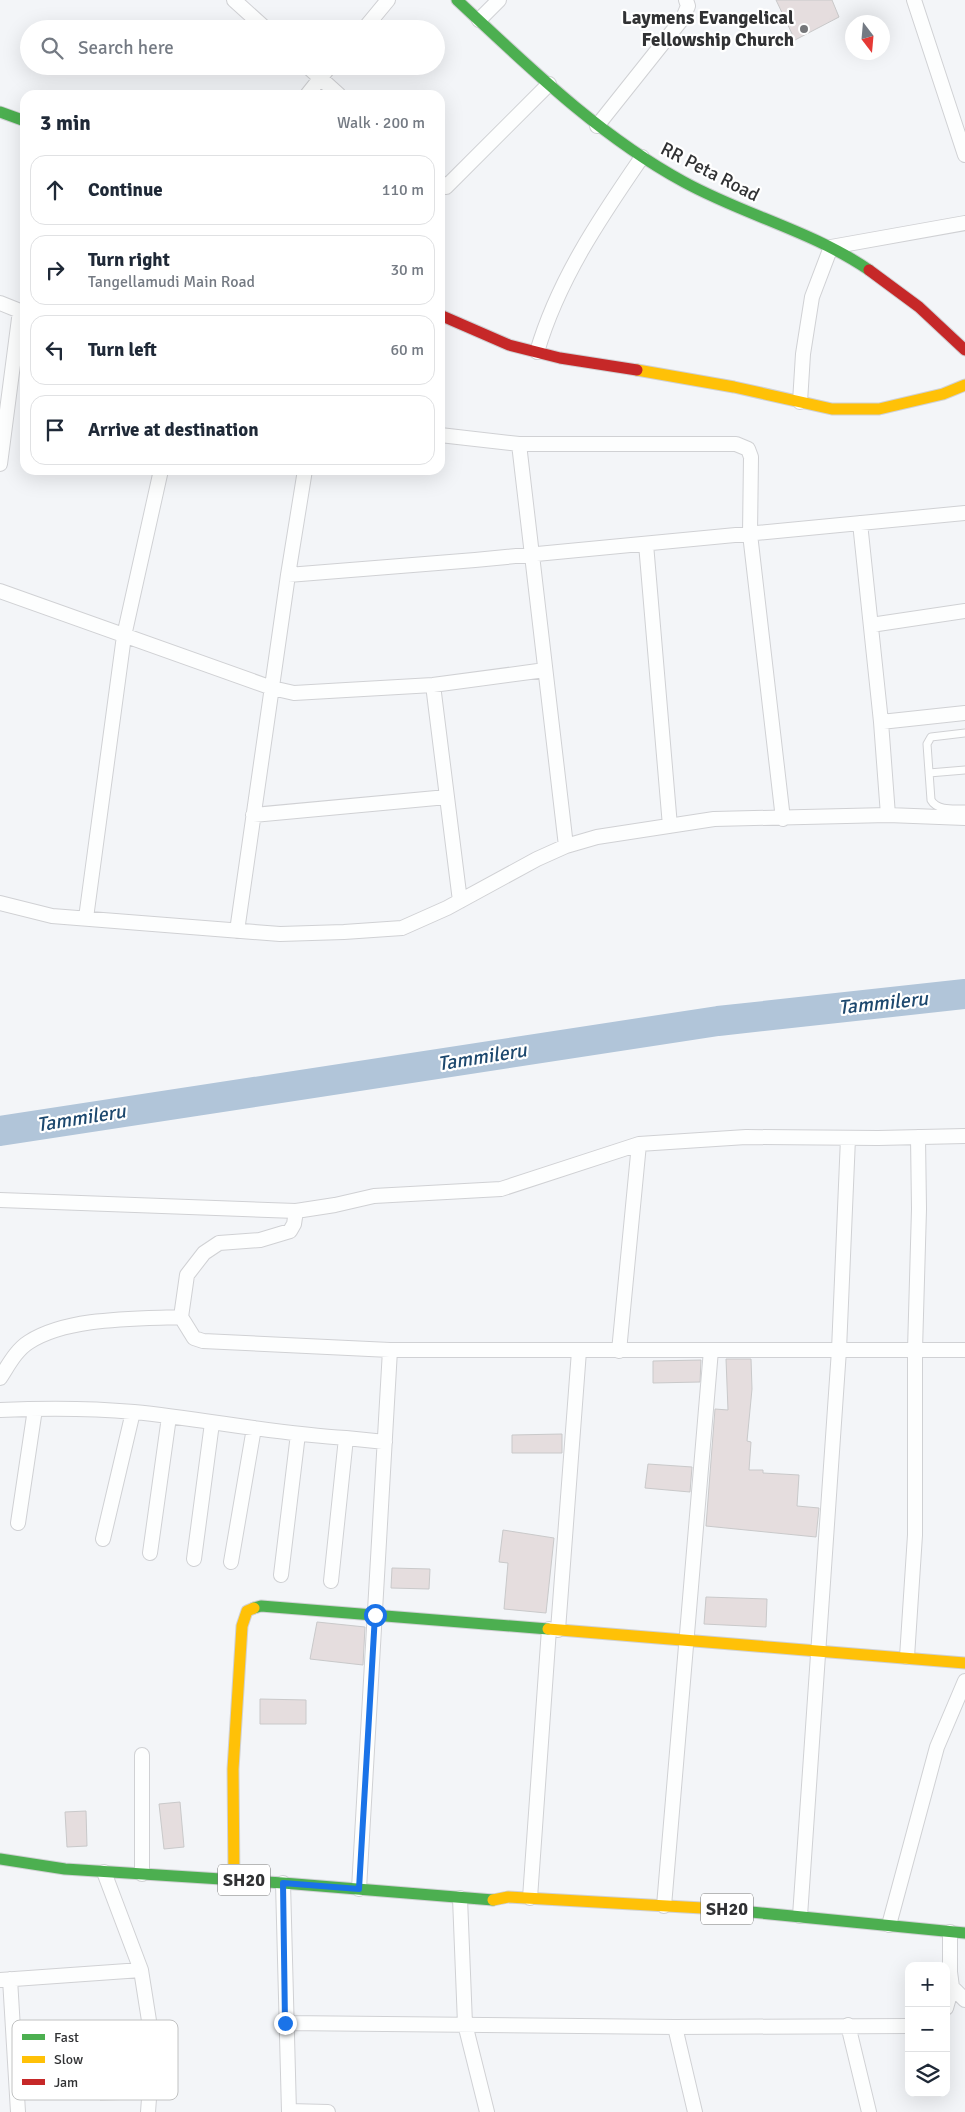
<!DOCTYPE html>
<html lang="en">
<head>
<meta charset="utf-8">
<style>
  :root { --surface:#fff; --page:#f6f6f7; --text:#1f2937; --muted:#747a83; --line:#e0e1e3 }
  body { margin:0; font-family:Signika,sans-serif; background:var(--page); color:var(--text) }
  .controls { position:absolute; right:15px; bottom:15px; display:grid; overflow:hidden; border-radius:10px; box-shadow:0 5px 20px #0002 }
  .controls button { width:45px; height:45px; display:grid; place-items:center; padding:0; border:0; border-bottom:1px solid var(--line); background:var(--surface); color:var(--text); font:25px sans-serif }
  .compass { position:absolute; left:845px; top:15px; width:45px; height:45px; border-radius:50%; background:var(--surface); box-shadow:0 5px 20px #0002; rotate:164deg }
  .stop { position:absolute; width:15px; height:15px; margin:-11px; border:4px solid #1a73e8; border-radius:50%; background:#fff }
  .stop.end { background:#1a73e8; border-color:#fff; box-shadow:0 1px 5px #0008 }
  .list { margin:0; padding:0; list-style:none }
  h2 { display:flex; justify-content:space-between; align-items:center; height:65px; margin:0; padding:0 20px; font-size:21px }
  h2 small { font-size:16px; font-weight:400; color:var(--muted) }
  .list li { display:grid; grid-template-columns:32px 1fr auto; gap:15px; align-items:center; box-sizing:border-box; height:70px; margin:0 10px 10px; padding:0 10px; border:1px solid var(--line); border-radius:15px }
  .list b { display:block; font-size:19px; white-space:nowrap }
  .list p { margin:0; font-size:16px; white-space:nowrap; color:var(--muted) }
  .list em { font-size:16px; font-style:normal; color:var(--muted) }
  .icon { flex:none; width:28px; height:28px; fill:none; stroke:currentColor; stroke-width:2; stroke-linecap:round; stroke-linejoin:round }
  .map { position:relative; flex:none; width:965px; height:2112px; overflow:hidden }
  .search { position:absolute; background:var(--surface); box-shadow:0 5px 20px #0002; left:20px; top:20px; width:425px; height:55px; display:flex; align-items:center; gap:12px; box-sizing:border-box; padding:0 18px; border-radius:28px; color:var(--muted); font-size:19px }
  .panel { position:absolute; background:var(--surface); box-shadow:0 5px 20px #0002; left:20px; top:90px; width:425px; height:385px; border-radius:15px }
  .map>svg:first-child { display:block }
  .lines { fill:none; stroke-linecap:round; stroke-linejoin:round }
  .river { stroke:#b1c5d9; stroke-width:30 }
  .building { fill:#e5ddde; stroke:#c9c9ca }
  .lane-casing { stroke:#d0d1d4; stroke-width:9 }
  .street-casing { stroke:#d0d1d4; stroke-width:16 }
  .fast-casing { stroke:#d0d1d4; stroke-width:13 }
  .slow-casing { stroke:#d0d1d4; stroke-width:13 }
  .jam-casing { stroke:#d0d1d4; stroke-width:13 }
  .lane { stroke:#fdfefe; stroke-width:7 }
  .street { stroke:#fdfefe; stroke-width:14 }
  .fast { stroke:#4caf50; stroke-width:11 }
  .slow { stroke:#ffc107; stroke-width:11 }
  .jam { stroke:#c62828; stroke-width:11 }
  .route { stroke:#1a73e8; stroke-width:6 }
  .poi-dot { fill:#757679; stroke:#fff; stroke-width:2 }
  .labels { text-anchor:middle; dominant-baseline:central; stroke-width:4.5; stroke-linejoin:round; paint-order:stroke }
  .shield { fill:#fff; stroke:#6f7071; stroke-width:1 }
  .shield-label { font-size:18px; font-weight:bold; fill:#313234 }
  .poi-label { font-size:19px; font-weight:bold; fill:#313234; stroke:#fff; text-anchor:end }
  .street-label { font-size:19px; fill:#313234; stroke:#fff }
  .water-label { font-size:20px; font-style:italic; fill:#1d486e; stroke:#fff }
  .key { fill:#fff; stroke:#c1c2c2; stroke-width:1 }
  .key-label { font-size:14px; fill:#313234 }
</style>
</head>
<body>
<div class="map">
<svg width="965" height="2112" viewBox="0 0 965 2112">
  <rect width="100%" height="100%" fill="#f3f5f8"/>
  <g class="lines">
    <path class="river" d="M0,1131L718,1021L965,994"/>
  </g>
  <path class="building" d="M776,0H832L839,17L795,40Z
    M726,1359H751L752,1389L747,1441L751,1442L749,1470H763V1473L799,1475L797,1506L819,1508L816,1537L706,1526L715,1409L728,1410Z
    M701,1360L700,1382L653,1383V1361Z
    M562,1434V1453H512V1435Z
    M648,1464L692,1467L690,1492L645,1488Z
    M503,1530L554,1538L546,1613L504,1609L508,1563L499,1562Z
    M392,1568L430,1569L429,1589L391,1588Z
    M706,1597L767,1599L766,1627L704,1624Z
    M317,1622L365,1627L363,1665L310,1659Z
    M260,1699L306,1700V1724H260Z
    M180,1802L184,1847L164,1849L159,1804Z
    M86,1811L87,1846L67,1847L65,1812Z
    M140,2082V2099L100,2100V2083Z"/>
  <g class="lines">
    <g class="lane-casing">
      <path id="lane" d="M965,733L931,737L927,744L931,800C937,811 954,809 965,809
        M929,773L965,770"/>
    </g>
    <g class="street-casing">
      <path id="street" d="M234,0L266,29
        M914,0L965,155
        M479,20L499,0
        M364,29L388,0
        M307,66L339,95
        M307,95L330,66
        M597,126L683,18L688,6L686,0
        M440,182L446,187L549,84
        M0,303L20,311L0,464
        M537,352C558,280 600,218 642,157
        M800,402L803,354L812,297L831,247L965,223
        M440,435L519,444H736L748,449L751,457L750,534L783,819
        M519,444L566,846
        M860,523L881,722L888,815
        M646,544L670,826
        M288,575L475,560L965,513
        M0,591L272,688L294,693L433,685L545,670
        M871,625L965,611
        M433,685L460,901
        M881,722L965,713
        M253,815L447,797
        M0,903L52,916L280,934L344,932L402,928L447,908L537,859L566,846L597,837L714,819L888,815L965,818
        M86,918L124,636L161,470
        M237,931L288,575L305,470
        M0,1200L296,1211L294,1224L290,1231L260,1240L219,1243L204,1253L187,1275L181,1317C135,1319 68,1317 29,1342C16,1350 8,1366 0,1378
        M296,1211L335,1205L374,1196L501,1189L639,1144L746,1137L878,1138L965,1136
        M181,1317L194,1338L203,1341L390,1350H965
        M619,1351L639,1144
        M0,1410C44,1408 90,1408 134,1412C205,1419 275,1434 346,1438L331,1581
        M346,1438L385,1442
        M18,1523L35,1409
        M103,1539L133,1412
        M150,1553L169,1417
        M194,1559L212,1423
        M231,1562L254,1428
        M281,1575L298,1434
        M558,1630L579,1351
        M907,1657L915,1535V1350L919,1209L918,1137
        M104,1872L141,1970L153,2046L148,2112
        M142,1874V1755
        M283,1883L289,2112
        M359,1889L390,1350
        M460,1898L465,2024L487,2112
        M530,1898L549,1629
        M664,1906L711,1350
        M800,1916L839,1350L848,1138
        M889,1925L937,1747L965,1681
        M950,1932V1972L952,1987L965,2000
        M10,1979L18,2112
        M0,1980L141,1970
        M946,2008L952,1987
        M285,2023L675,2027L909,2026
        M848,2025L869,2112
        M675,2027L695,2112
        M289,2111L328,2112"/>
    </g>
    <g class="fast-casing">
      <path id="fast" d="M457,0C529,67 598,135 684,182C744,215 812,231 869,270
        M0,112L25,121
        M254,1608L261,1606L548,1629
        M0,1859L65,1869L283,1883L493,1900
        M720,1909L965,1933"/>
    </g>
    <g class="slow-casing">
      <path id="slow" d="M637,370L734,387L832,409H879L943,394L965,385
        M548,1629L965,1663
        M234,1880L233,1769L242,1626L247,1611L254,1608
        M493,1900L508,1897L720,1909"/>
    </g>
    <g class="jam-casing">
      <path id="jam" d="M869,270L919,307L965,350
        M440,315L509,345L560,358L637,370"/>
    </g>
    <use href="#lane" class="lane"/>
    <use href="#street" class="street"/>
    <use href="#fast" class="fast"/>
    <use href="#slow" class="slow"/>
    <use href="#jam" class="jam"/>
  </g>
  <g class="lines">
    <path class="route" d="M285,2023L283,1883L359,1889L375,1615"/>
  </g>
  <circle class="poi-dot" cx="804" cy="29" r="5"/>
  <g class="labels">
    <g class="shield">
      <rect x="218" y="1864.5" width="52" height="31" rx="4"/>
      <rect x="701" y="1893.5" width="52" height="31" rx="4"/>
    </g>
    <g class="shield-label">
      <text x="244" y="1880">SH20</text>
      <text x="727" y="1909">SH20</text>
    </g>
    <g class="poi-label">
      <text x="794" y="18">Laymens Evangelical<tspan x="794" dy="22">Fellowship Church</tspan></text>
    </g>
    <g class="street-label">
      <text transform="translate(710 172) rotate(27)">RR Peta Road</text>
    </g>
    <g class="water-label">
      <text transform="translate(883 1003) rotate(-6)">Tammileru</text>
      <text transform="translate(482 1057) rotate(-9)">Tammileru</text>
      <text transform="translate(81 1118) rotate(-9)">Tammileru</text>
    </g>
  </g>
  <rect x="12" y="2020" width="166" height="80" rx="8" class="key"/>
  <rect x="22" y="2034" width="23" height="6" fill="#4caf50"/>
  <rect x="22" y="2056" width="23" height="7" fill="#ffc107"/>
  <rect x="22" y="2079" width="23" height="6" fill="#c62828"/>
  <g class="key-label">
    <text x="54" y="2042">Fast</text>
    <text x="54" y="2064">Slow</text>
    <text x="54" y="2087">Jam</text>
  </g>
</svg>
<div class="controls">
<button>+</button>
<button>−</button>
<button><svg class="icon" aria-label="layers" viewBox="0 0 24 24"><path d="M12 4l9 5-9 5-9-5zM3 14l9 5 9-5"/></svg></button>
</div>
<svg class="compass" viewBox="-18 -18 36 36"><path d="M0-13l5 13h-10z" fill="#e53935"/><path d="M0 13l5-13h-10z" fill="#747a83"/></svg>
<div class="stop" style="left:375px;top:1615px"></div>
<div class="stop end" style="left:285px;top:2023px"></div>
<div class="search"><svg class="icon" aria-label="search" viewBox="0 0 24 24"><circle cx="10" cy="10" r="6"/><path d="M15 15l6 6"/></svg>Search here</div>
<section class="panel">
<h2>3 min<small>Walk · 200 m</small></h2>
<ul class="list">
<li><svg class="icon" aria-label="ahead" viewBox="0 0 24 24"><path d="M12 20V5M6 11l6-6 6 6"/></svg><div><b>Continue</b></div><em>110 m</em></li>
<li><svg class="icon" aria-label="right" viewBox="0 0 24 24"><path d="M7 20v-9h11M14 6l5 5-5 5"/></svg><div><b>Turn right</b><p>Tangellamudi Main Road</p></div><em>30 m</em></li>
<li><svg class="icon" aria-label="left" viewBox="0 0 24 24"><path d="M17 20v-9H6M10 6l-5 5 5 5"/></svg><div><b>Turn left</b></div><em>60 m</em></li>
<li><svg class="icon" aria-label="arrive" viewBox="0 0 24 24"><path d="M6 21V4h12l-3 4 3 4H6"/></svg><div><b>Arrive at destination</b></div></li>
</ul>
</section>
</div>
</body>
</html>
